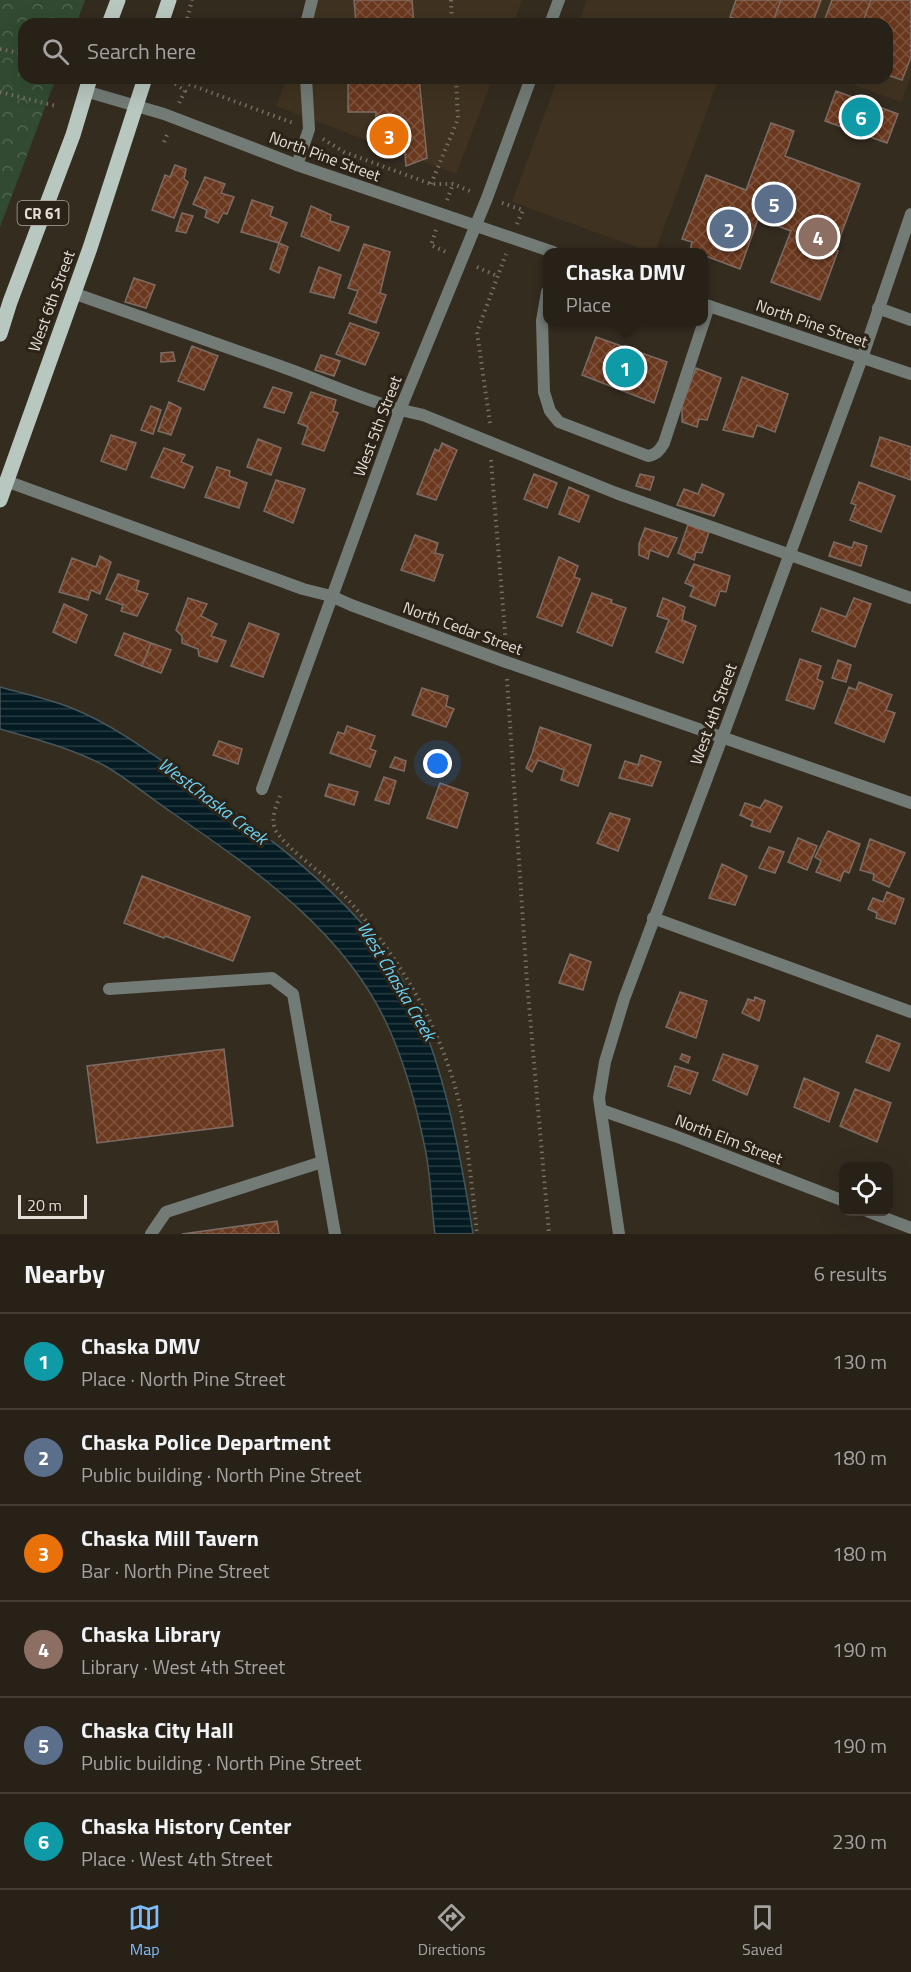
<!DOCTYPE html>
<html lang="en">
<head>
<meta charset="utf-8">
<style>
  :root { --surface:#282118; --page:#342e25; --text:#f1f3f6; --muted:#a5a3a2; --line:#443e37; --accent:#7fbdfa }
  body { margin:0; font-family:"Titillium Web",sans-serif; background:var(--page); color:var(--text) }
  .controls { position:absolute; right:18px; bottom:18px; display:grid; overflow:hidden; border-radius:12px; box-shadow:0 6px 24px #0002 }
  .controls button { width:54px; height:54px; display:grid; place-items:center; padding:0; border:0; border-bottom:2px solid var(--line); background:var(--surface); color:var(--text); font:30px sans-serif }
  .scale { position:absolute; left:18px; bottom:15px; width:69px; box-sizing:border-box; padding-left:6px; border:3px solid #e3ded6; border-top:0; font-size:16px; line-height:21px; white-space:nowrap; color:#e3ded6; -webkit-text-stroke:4px #2b2317; paint-order:stroke }
  .you { position:absolute; left:438px; top:764px; width:21px; height:21px; margin:-15px; border:4px solid #fff; border-radius:50%; background:#1a73e8; box-shadow:0 0 0 9px #1a73e833 }
  .badge { display:grid; place-items:center; width:39px; height:39px; border-radius:50%; background:var(--accent); color:#fff; font-size:20px; font-weight:700 }
  .pin { position:absolute; translate:-50% -50%; border:3px solid #fff; box-shadow:0 2px 6px #0006 }
  .popup { position:absolute; left:543px; top:248px; width:165px; height:78px; box-sizing:border-box; display:grid; place-content:center; border-radius:12px; background:var(--surface); filter:drop-shadow(0 2px 4px #0005); font-size:20px; white-space:nowrap; color:var(--muted) }
  .popup b { font-size:22px; color:var(--text) }
  .popup::after { content:''; position:absolute; left:50%; top:100%; margin-left:-12px; border:12px solid transparent; border-top-color:var(--surface) }
  .list { margin:0; padding:0; list-style:none }
  h2 { display:flex; justify-content:space-between; align-items:center; height:78px; margin:0; padding:0 24px; font-size:26px }
  h2 small { font-size:20px; font-weight:400; color:var(--muted) }
  .list li { display:grid; grid-template-columns:39px 1fr auto; gap:18px; align-items:center; box-sizing:border-box; height:96px; padding:0 24px; border-top:2px solid var(--line) }
  .list b { display:block; font-size:22px; white-space:nowrap }
  .list p { margin:0; font-size:20px; white-space:nowrap; color:var(--muted) }
  .list em { font-size:20px; font-style:normal; color:var(--muted) }
  .icon { flex:none; width:33px; height:33px; fill:none; stroke:currentColor; stroke-width:2; stroke-linecap:round; stroke-linejoin:round }
  .map { position:relative; flex:none; width:911px; height:1234px; overflow:hidden }
  .search { position:absolute; background:var(--surface); box-shadow:0 6px 24px #0002; left:18px; right:18px; top:18px; height:66px; display:flex; align-items:center; gap:15px; box-sizing:border-box; padding:0 21px; border-radius:18px; color:var(--muted); font-size:22px }
  .sheet { height:654px; background:var(--surface) }
  nav { display:flex; justify-content:space-around; align-items:center; box-sizing:border-box; height:84px; border-top:2px solid var(--line); background:var(--surface); font-size:16px; color:var(--muted) }
  nav a { display:grid; justify-items:center; gap:3px }
  nav .on { color:var(--accent) }
  .map>svg:first-child { display:block }
  .built { fill:#3f3220 }
  .park { fill:url(#park-crowns) }
  .water { fill:url(#water-rules); stroke:#475659; stroke-width:1.5 }
  .building { fill:url(#building-cross-hatch); stroke:#7d6c64; stroke-width:1.5 }
  .lines { fill:none; stroke-linecap:round; stroke-linejoin:round }
  .path { stroke:#766f64; stroke-width:4; stroke-dasharray:1.5 4.5; stroke-linecap:butt }
  .service { stroke:#737b76; stroke-width:12 }
  .minor { stroke:#737b76; stroke-width:12 }
  .tertiary { stroke:#737b76; stroke-width:12 }
  .primary { stroke:#b8c7bf; stroke-width:15 }
  .labels { text-anchor:middle; dominant-baseline:central; stroke-width:6; stroke-linejoin:round; paint-order:stroke }
  .shield { fill:#2b2317; stroke:#aca69d; stroke-width:1.5 }
  .shield-label { font-size:15px; font-weight:bold; fill:#e3ded6 }
  .street-label { font-size:16px; fill:#e3ded6; stroke:#2b2317 }
  .water-label { font-size:18px; font-style:italic; fill:#68d2f8; stroke:#2b2317 }
</style>
</head>
<body>
<div class="map">
<svg width="911" height="1234" viewBox="0 0 911 1234">
  <defs>
    <pattern id="park-crowns" width="20" height="18" patternUnits="userSpaceOnUse" patternTransform="scale(1.5)"><rect width="20" height="18" fill="#324a32"/><path d="M2 6a3 3 0 1 1 6 0M12 15a3 3 0 1 1 6 0" fill="none" stroke="#50644f"/></pattern>
    <pattern id="water-rules" width="6" height="5" patternUnits="userSpaceOnUse" patternTransform="scale(1.5)"><rect width="6" height="5" fill="#041b23"/><path d="M0 2.5h6" fill="none" stroke="#283c42"/></pattern>
    <pattern id="building-cross-hatch" width="8" height="8" patternUnits="userSpaceOnUse" patternTransform="scale(1.5)"><rect width="8" height="8" fill="#6a381e"/><path d="M0 0l8 8M0 8l8-8" fill="none" stroke="#7f543e"/></pattern>
  </defs>
  <rect width="100%" height="100%" fill="#352c20"/>
  <path class="built" d="M317,0H522L513,24H307Z
    M587,0H902L911,3V76L901,102L835,78H887V24H578Z
    M287,78H493L456,174L276,106Z
    M558,78H719L655,252H650L512,202Z"/>
  <path class="park" d="M0,0H85L76,24H24V78H56L0,227Z"/>
  <path class="water" d="M0,687C24,694 51,699 74,709C113,725 148,751 182,775C256,827 356,898 401,977C442,1052 460,1150 473,1234H435C431,1206 431,1176 425,1148C417,1109 406,1067 390,1031C349,935 257,871 174,814C152,799 130,781 107,767C74,749 36,739 0,729Z"/>
  <path class="building" d="M354,0H412L414,24H356Z
    M736,0H781L772,24H753L730,17Z
    M781,0H821L812,24H772Z
    M832,0H871L862,24H823Z
    M871,0H911V57L902,80L887,75V24H862Z
    M236,78H252L249,83Z
    M348,78H419L427,158L406,166L404,144L375,147L376,112H348Z
    M836,91L898,114L887,143L825,121Z
    M771,123L794,131L785,156L860,184L840,237L831,234L826,247L838,251L820,300L771,282L791,231L758,219L740,269L703,255V252L690,250L692,242L682,239L706,175L746,190Z
    M175,165L186,169L184,179L188,182L174,218L152,210L165,175L170,177Z
    M205,177L225,184L221,193L234,197L227,214L223,213L218,223L205,217L207,210L193,204Z
    M252,200L273,207L270,216L287,223L279,243L241,232Z
    M311,206L331,215L330,221L349,227L339,251L301,236Z
    M182,213L193,216L186,233L176,231Z
    M279,243L288,247L279,273L270,269Z
    M364,244L390,252L380,293L386,295L376,323L349,313L358,291L348,288Z
    M319,267L341,275L334,298L310,292Z
    M134,278L155,285L146,308L125,302Z
    M350,323L379,333L365,365L336,354Z
    M596,337L667,362L654,403L582,375Z
    M192,346L218,356L204,390L178,381Z
    M173,352L175,361L161,362V353Z
    M321,355L340,361L334,376L315,370Z
    M696,368L721,378L707,420L699,419L697,427L682,422V406Z
    M742,377L788,394L775,432L757,425L753,437L723,430Z
    M273,387L292,393L284,413L264,407Z
    M311,392L336,400L333,411L338,413L324,451L302,444L308,427L298,423Z
    M169,402L181,408L171,435L158,431Z
    M151,406L161,410L153,434L141,430Z
    M111,435L136,443L126,470L101,461Z
    M880,437L911,447V480L871,466Z
    M258,439L281,448L271,475L247,467Z
    M442,443L457,450L436,500L417,494L435,449L439,451Z
    M164,448L185,455L181,462L193,467L184,488L151,477Z
    M217,467L230,471L229,476L247,483L239,508L205,497Z
    M534,474L557,483L547,508L524,499Z
    M640,474L654,477L650,490L636,486Z
    M276,480L305,489L293,523L264,511Z
    M859,482L895,496L881,532L850,520L856,505L851,503Z
    M702,484L724,494L714,516L677,505L684,489L698,494Z
    M569,487L589,496L579,522L559,514Z
    M688,525L709,532L702,553L696,552L694,560L678,553Z
    M645,528L677,538L668,557L650,550L648,559L639,555V544Z
    M415,535L438,543L435,553L443,555L434,581L401,570Z
    M834,542L852,548L854,542L867,546L861,566L829,556Z
    M100,556L111,562L100,594L91,590L88,600L59,592L72,558L96,567Z
    M559,557L578,566L574,577L580,579L562,626L537,617Z
    M694,564L730,576L726,592L720,591L715,606L690,596L694,587L685,583Z
    M118,574L139,581L136,590L148,594L137,616L121,611L123,605L106,599Z
    M592,593L612,600L611,603L626,608L612,646L577,632Z
    M188,598L207,604L201,616L217,624L211,636L226,641L217,662L199,656L198,649L182,643V636L176,630Z
    M663,598L685,607L682,620L696,626L683,663L656,652L669,620L657,616Z
    M854,598L871,604L855,647L812,631L821,608L846,617Z
    M64,604L87,615L76,643L53,632Z
    M249,623L279,634L263,677L231,666Z
    M124,633L151,643L142,666L115,655Z
    M151,643L171,650L161,673L142,666Z
    M800,659L821,666L817,679L823,682L814,709L786,700Z
    M838,660L851,665L846,682L832,678Z
    M859,682L892,695L886,710L895,713L884,742L835,723L849,687L856,690Z
    M422,688L448,696L446,706L454,709L446,727L412,715Z
    M347,726L375,736L370,749L376,751L370,767L330,753L338,732L344,734Z
    M540,727L591,745L578,786L561,780L564,770L538,760L532,772L526,768L532,754Z
    M219,741L242,749L238,764L213,755Z
    M641,755L661,762L652,786L619,778L625,761L638,765Z
    M395,757L406,761L404,771L390,767Z
    M384,777L396,781L389,804L375,800Z
    M440,783L468,793L457,828L427,818Z
    M329,784L358,792L354,805L325,796Z
    M765,800L782,807L770,832L751,826L753,821L740,815L745,803L760,808Z
    M610,813L630,819L618,851L597,843Z
    M828,831L860,844L849,873L844,871L840,881L816,872L821,861L815,857Z
    M798,838L817,846L807,870L788,862Z
    M870,839L905,853L889,887L873,880L874,874L860,870Z
    M769,847L784,852L775,873L759,868Z
    M722,864L747,876L735,905L709,898Z
    M142,876L250,917L233,961L165,936L164,938L124,923Z
    M887,892L904,899L895,924L876,918L877,913L868,909L873,898L883,902Z
    M570,954L591,962L583,990L559,983Z
    M680,992L707,1001L696,1038L666,1027Z
    M755,997L765,1001L759,1021L742,1013L748,999L754,1001Z
    M877,1035L900,1044L889,1071L866,1062Z
    M224,1049L233,1126L97,1143L87,1066Z
    M682,1054L690,1057L688,1063L680,1059Z
    M723,1054L758,1066L747,1095L713,1080Z
    M675,1066L698,1073L690,1094L668,1086Z
    M804,1078L839,1093L829,1122L794,1107Z
    M855,1089L891,1103L877,1142L840,1126Z
    M277,1221L279,1234H182Z"/>
  <g class="lines">
    <path class="path" d="M451,0L452,24
      M186,24L192,0
      M0,49L24,54
      M172,78L293,123
      M172,79L173,82L185,91L179,103
      M0,92L56,106
      M323,139L344,152L431,184H453L472,192
      M164,142L168,133
      M431,184L458,119L456,78
      M447,200L453,184
      M502,203L523,210L517,224
      M436,230L431,245L448,253
      M477,267L497,276
      M490,423L477,332L506,254
      M491,460L506,644
      M507,679L527,982L549,1234
      M280,796C276,806 270,820 276,831C288,850 319,870 336,887C353,904 369,924 383,943C420,994 450,1054 462,1116C469,1155 473,1195 477,1234"/>
    <path class="service" d="M306,24L312,0
      M297,165L309,129L306,78
      M547,292L542,321L544,392L550,411L559,422L648,456C656,455 660,450 664,443L709,306
      M73,293C142,318 211,341 280,366C328,383 373,405 423,415L616,493L911,598
      M878,308L911,320
      M653,918L911,1012
      M109,989L272,978L293,994L335,1234
      M151,1234L166,1212L322,1162"/>
    <path class="minor" d="M550,24L559,0
      M85,91L164,114L297,165L553,252
      M703,304L911,374
      M6,481L303,589L331,596L351,605L506,662L911,803
      M262,789L400,410L487,198L531,78
      M601,1110L675,1136L844,1201
      M869,1212L911,1228"/>
    <path class="tertiary" d="M619,1234L599,1098L605,1062L624,999L722,738L862,358L911,214"/>
    <path class="primary" d="M109,24L118,0
      M161,24L169,0
      M0,334L10,302L73,135L90,78
      M0,500L90,248L145,78"/>
  </g>
  <g class="labels">
    <rect class="shield" x="17.5" y="201" width="51" height="24" rx="4.5"/>
    <g class="shield-label">
      <text x="43" y="213">CR 61</text>
    </g>
    <g class="street-label">
      <text transform="translate(325 156) rotate(20)">North Pine Street</text>
      <text transform="translate(51 301) rotate(-70)">West 6th Street</text>
      <text transform="translate(812 323) rotate(19)">North Pine Street</text>
      <text transform="translate(377 426) rotate(-69)">West 5th Street</text>
      <text transform="translate(463 628) rotate(20)">North Cedar Street</text>
      <text transform="translate(713 714) rotate(-70)">West 4th Street</text>
      <text transform="translate(729 1139) rotate(21)">North Elm Street</text>
    </g>
    <g class="water-label">
      <text transform="translate(213 801) rotate(37)">WestChaska Creek</text>
      <text transform="translate(397 981) rotate(59)">West Chaska Creek</text>
    </g>
  </g>
</svg>
<div class="controls">
<button><svg class="icon" aria-label="locate" viewBox="0 0 24 24"><circle cx="12" cy="12" r="6"/><path d="M12 2v4M12 18v4M2 12h4M18 12h4"/></svg></button>
</div>
<div class="scale">20 m</div>
<div class="you"></div>
<div class="pin badge" style="left:625px;top:368px;background:#0f9aa8">1</div>
<div class="popup"><b>Chaska DMV</b>Place</div>
<div class="pin badge" style="left:729px;top:229px;background:#5c6f8a">2</div>
<div class="pin badge" style="left:389px;top:136px;background:#e8710a">3</div>
<div class="pin badge" style="left:818px;top:237px;background:#8d6e63">4</div>
<div class="pin badge" style="left:774px;top:204px;background:#5c6f8a">5</div>
<div class="pin badge" style="left:861px;top:117px;background:#0f9aa8">6</div>
<div class="search"><svg class="icon" aria-label="search" viewBox="0 0 24 24"><circle cx="10" cy="10" r="6"/><path d="M15 15l6 6"/></svg>Search here</div>
</div>
<section class="sheet">
<h2>Nearby<small>6 results</small></h2>
<ul class="list">
<li><span class="badge" style="background:#0f9aa8">1</span><div><b>Chaska DMV</b><p>Place · North Pine Street</p></div><em>130 m</em></li>
<li><span class="badge" style="background:#5c6f8a">2</span><div><b>Chaska Police Department</b><p>Public building · North Pine Street</p></div><em>180 m</em></li>
<li><span class="badge" style="background:#e8710a">3</span><div><b>Chaska Mill Tavern</b><p>Bar · North Pine Street</p></div><em>180 m</em></li>
<li><span class="badge" style="background:#8d6e63">4</span><div><b>Chaska Library</b><p>Library · West 4th Street</p></div><em>190 m</em></li>
<li><span class="badge" style="background:#5c6f8a">5</span><div><b>Chaska City Hall</b><p>Public building · North Pine Street</p></div><em>190 m</em></li>
<li><span class="badge" style="background:#0f9aa8">6</span><div><b>Chaska History Center</b><p>Place · West 4th Street</p></div><em>230 m</em></li>
</ul>
</section>
<nav>
<a class="on"><svg class="icon" aria-label="map" viewBox="0 0 24 24"><path d="M3 6l6-2 6 2 6-2v14l-6 2-6-2-6 2zM9 4v14M15 6v14"/></svg>Map</a>
<a><svg class="icon" aria-label="directions" viewBox="0 0 24 24"><path d="M12 3l9 9-9 9-9-9zM9 14v-3h6M13 9l2 2-2 2"/></svg>Directions</a>
<a><svg class="icon" aria-label="saved" viewBox="0 0 24 24"><path d="M7 4h10v16l-5-4-5 4z"/></svg>Saved</a>
</nav>
</body>
</html>
